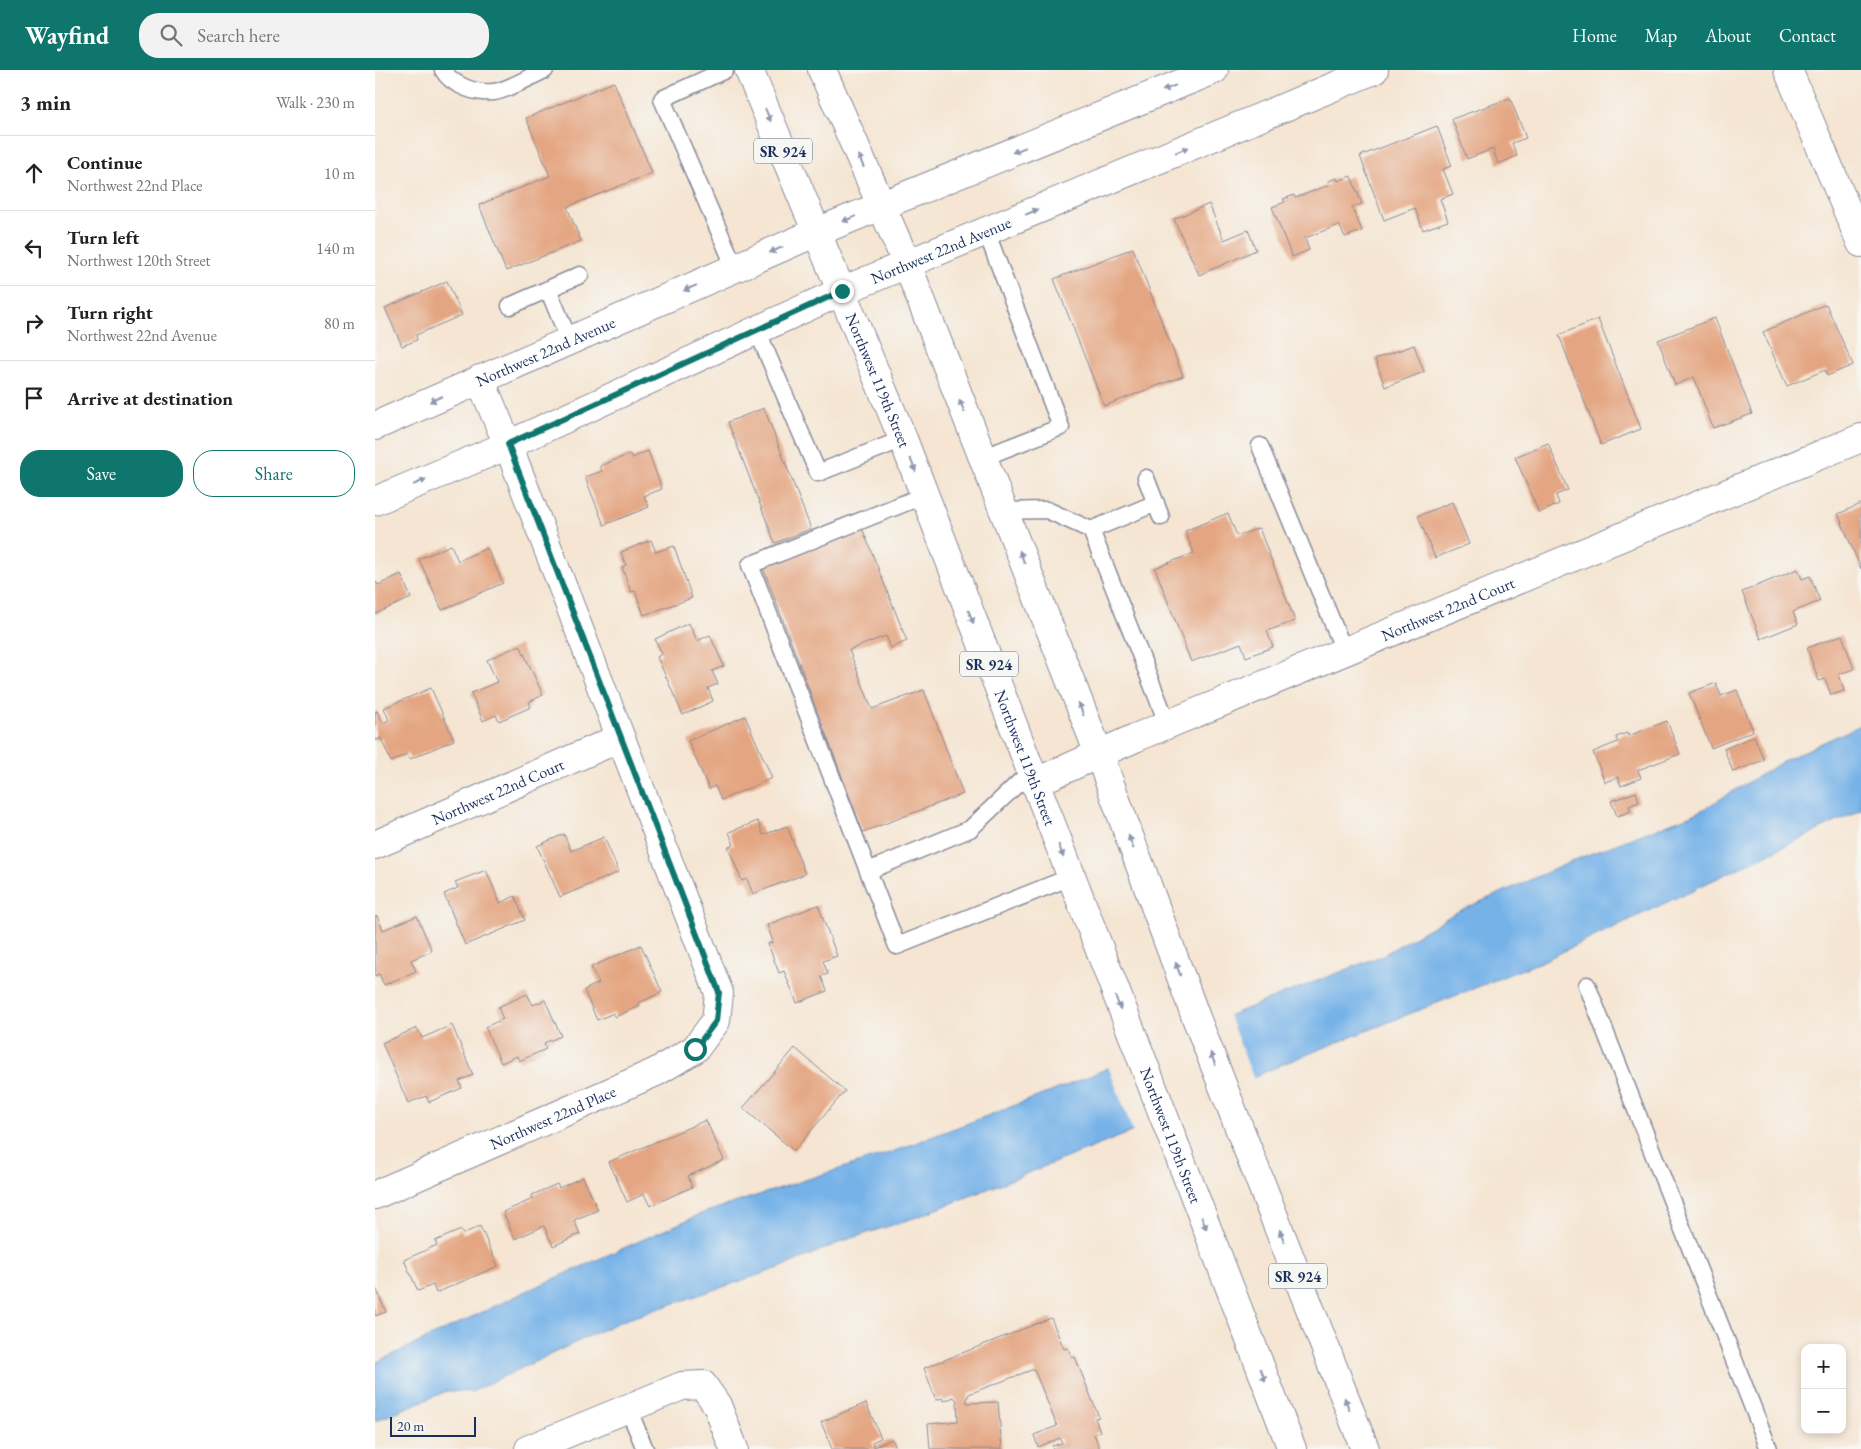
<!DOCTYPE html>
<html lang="en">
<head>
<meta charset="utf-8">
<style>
  :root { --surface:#fff; --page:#f2f2f2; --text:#222; --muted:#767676; --line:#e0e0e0; --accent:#0f766e }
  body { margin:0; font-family:"EB Garamond",serif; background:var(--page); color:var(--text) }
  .controls { position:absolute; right:15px; bottom:15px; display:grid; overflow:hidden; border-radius:10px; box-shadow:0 2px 8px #0003 }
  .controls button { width:45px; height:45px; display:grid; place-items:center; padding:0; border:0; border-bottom:1px solid var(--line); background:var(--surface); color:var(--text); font:25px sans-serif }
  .scale { position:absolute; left:15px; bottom:12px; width:86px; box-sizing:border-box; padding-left:5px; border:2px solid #1b2f5e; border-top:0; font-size:14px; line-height:18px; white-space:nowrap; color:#1b2f5e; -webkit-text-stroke:4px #f6f6f2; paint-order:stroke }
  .stop { position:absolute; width:15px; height:15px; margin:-11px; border:4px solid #0f766e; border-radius:50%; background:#fff }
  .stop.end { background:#0f766e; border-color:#fff; box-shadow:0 1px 5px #0008 }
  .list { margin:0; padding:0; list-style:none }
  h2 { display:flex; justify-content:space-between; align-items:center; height:65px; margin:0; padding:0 20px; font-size:21px }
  h2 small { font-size:16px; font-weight:400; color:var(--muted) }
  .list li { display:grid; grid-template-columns:32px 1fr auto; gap:15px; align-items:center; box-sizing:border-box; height:75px; padding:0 20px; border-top:1px solid var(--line) }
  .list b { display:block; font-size:19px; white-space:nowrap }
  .list p { margin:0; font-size:16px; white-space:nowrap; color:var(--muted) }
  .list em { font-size:16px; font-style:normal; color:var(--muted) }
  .actions { display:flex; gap:10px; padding:15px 20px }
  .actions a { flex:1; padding:11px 0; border:1px solid var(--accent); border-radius:20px; text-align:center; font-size:18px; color:var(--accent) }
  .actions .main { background:var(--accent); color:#fff }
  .icon { flex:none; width:28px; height:28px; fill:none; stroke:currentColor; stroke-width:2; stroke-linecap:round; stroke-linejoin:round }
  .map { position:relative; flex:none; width:1486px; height:1379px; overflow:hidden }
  header { display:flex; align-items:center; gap:30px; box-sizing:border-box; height:70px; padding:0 25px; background:var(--accent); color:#fff }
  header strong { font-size:24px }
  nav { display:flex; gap:28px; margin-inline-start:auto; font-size:18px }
  .search { width:350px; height:45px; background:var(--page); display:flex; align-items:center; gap:12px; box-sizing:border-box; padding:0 18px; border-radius:20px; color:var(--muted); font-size:19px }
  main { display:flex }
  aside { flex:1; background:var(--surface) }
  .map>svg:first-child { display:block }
  .water { fill:#76b2e8; stroke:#4870a3 }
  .pier { fill:#f5e5d2 }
  .building { fill:#e4a682 }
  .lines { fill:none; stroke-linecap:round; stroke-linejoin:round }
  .lane-casing { stroke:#888a98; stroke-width:19 }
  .street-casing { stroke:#888a98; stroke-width:30 }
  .secondary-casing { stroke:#888a98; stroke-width:30 }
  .highway-casing { stroke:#888a98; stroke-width:30 }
  .lane { stroke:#fff; stroke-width:16 }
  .street { stroke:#fff; stroke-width:28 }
  .secondary { stroke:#fff; stroke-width:28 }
  .highway { stroke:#fff; stroke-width:28 }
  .oneway { fill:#8d97ae }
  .route { stroke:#0f766e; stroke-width:6 }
  .labels { text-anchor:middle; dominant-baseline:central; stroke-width:4; stroke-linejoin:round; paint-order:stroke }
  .shield { fill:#f6f6f2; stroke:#5d6b8a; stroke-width:1 }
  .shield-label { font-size:15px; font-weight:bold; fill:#1b2f5e }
  .street-label { font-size:16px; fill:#1b2f5e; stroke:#f6f6f2 }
</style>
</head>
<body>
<header>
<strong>Wayfind</strong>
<div class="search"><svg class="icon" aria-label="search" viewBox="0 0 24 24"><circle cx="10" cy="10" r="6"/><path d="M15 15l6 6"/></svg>Search here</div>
<nav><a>Home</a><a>Map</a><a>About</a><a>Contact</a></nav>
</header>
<main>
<aside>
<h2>3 min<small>Walk · 230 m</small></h2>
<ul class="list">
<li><svg class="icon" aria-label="ahead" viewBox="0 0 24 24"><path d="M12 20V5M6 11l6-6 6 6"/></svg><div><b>Continue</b><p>Northwest 22nd Place</p></div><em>10 m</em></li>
<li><svg class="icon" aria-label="left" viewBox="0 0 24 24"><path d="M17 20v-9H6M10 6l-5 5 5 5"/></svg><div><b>Turn left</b><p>Northwest 120th Street</p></div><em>140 m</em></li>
<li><svg class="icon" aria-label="right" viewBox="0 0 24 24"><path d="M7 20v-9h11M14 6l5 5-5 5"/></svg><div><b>Turn right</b><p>Northwest 22nd Avenue</p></div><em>80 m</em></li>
<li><svg class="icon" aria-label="arrive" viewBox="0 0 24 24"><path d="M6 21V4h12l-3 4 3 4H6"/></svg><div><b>Arrive at destination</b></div></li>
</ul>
<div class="actions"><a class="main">Save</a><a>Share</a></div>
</aside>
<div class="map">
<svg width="1486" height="1379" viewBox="0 0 1486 1379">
  <rect width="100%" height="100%" fill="#f6f6f2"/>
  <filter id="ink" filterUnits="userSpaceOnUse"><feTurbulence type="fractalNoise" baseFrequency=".02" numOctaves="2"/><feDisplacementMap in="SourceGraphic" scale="10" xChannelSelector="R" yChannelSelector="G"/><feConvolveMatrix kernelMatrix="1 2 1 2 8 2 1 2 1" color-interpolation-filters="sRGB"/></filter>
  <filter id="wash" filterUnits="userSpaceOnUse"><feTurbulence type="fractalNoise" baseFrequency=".0096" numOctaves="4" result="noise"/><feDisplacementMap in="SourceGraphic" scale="20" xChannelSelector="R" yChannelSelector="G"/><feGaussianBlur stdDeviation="1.12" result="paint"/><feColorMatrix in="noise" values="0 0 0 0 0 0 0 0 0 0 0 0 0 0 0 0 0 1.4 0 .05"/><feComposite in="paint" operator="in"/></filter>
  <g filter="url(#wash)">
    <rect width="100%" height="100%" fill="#f5e5d2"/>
    <path class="water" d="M1486,655V740L1168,891L908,994L749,1065L542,1147L468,1171L407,1197L244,1252L96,1322L72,1321L0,1351V1293L156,1219L328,1143L514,1083L691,1016L860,943L1006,886L1082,842L1207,787L1322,743L1412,689Z"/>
    <path class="pier" d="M853,944L879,1010L759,1064L733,996Z"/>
    <g id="blocks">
      <path class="building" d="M239,12L277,103L192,137L206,171L131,201L104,135L175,106L151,48Z
        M1135,28L1151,68L1137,73L1142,86L1123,94L1118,79L1092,89L1077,49Z
        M1062,56L1077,96L1068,99L1078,124L1065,129L1073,151L1048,160L1040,138L1009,150L985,86Z
        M976,106L987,134L977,137L987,161L970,167L964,155L930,168L934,180L917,187L897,137L910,132L908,129L914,127L919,125L920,128L954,115L953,111L962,108L963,111Z
        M834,134L849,170L873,160L881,180L824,205L799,149Z
        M758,178L808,306L729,336L679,209Z
        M72,211L87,245L41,265L42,270L27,276L10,238Z
        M1451,234L1478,295L1452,306L1450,300L1412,316L1388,262Z
        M1340,248L1377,344L1338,358L1319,307L1300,315L1283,270Z
        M1223,249L1266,359L1226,375L1184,265Z
        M1039,275L1049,302L1010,317L1000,289Z
        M389,338L436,459L400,473L353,352Z
        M1173,373L1193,420L1181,425L1184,434L1164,443L1140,387Z
        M273,381L287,419L269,426L274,437L229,455L210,407L227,401L225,396L255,384L257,388Z
        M1077,432L1094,474L1060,488L1043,446Z
        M1486,434V499L1463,444Z
        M853,443L862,466L884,458L920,551L892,561L898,577L871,587L866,573L816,592L780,498L819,483L810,461Z
        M487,458L532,571L516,578L511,566L474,580L497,639L549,620L588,724L488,762L387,495Z
        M276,470L281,482L299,476L317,528L269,545L260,521L256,522L247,497L251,495L246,482Z
        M76,475L83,491L112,478L128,513L67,540L44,489Z
        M1423,499L1427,509L1435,506L1445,531L1418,542L1423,554L1386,569L1367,522Z
        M26,504L36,528L0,544V511L3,515Z
        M314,553L322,571L335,565L349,596L337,601L343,614L333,618L338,631L308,645L282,587L287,584L280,569Z
        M1467,565L1479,599L1464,604L1469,621L1456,625L1450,609L1444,611L1432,578Z
        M145,575L168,625L154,632L156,637L124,651L121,645L108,651L96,623L122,612L112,590Z
        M1341,613L1346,626L1362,620L1378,661L1336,678L1314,623Z
        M56,618L79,670L35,689L32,684L16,692L6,668L0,671V642L2,641L8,653L14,650L9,638Z
        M370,646L397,708L346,730L340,716L334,719L313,671Z
        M1292,651L1305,684L1263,700L1266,708L1246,716L1243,707L1230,712L1218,682L1243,672L1241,667L1252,663L1253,666Z
        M1379,666L1389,690L1358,702L1349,679Z
        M1261,722L1264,732L1254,736L1256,741L1242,746L1236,731Z
        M383,751L388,765L412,756L430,804L378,824L372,809L367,811L353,777L359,775L354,762Z
        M189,764L196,781L229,767L244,802L185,827L162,776Z
        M111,800L125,833L140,826L150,850L90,875L69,824L83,818L80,812Z
        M443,835L462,886L448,891L453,904L446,906L452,921L422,933L409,901L404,903L393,874L398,872L392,855Z
        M2,846L8,860L42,846L57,881L36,890L41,901L9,915L4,904L0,906V847Z
        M266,875L287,922L264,933L265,936L240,947L239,943L222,950L209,920L224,913L216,897Z
        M152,924L158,935L170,930L186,966L169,973L171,979L144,991L142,986L126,993L110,957L128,949L123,937Z
        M77,955L98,1005L84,1011L87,1018L54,1032L51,1026L33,1033L7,973L42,958L47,968Z
        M420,978L470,1021L419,1081L368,1038Z
        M331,1050L349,1090L313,1106L317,1117L275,1136L269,1124L252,1132L234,1092Z
        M208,1107L223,1140L199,1150L205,1164L178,1176L169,1156L140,1169L128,1142L158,1129L157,1125L182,1114L184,1118Z
        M105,1156L123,1196L61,1223L58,1215L43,1221L29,1190L62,1175L60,1171L86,1160L88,1164Z
        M0,1216L11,1242L0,1246Z
        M676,1248L689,1279L693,1278L697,1288L700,1287L724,1347L720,1348L725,1361L719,1364L725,1379H678L677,1376L687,1373L685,1368L663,1377L659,1365L682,1356L659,1299L594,1324L592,1329V1333L623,1332L627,1379H555L553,1354L583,1351L582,1331L579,1327L569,1331L567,1328L561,1330L549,1298Z
        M491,1333L506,1368L497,1372L499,1377L517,1369L522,1379H457L446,1352Z"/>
    </g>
  </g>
  <g filter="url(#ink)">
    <use href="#blocks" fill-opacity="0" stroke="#888a98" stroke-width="1"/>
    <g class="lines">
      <g class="lane-casing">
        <path id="lane" d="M68,0C77,16 102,24 119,22C134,20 156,6 170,0
          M350,0L287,29L360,198
          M173,219L194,270
          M135,236L205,205
          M382,260L443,403L528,369
          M885,376L970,583
          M607,388L686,357L611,161
          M771,408L786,447
          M550,425L375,495L522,876L696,807
          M628,441L672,440L716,460L793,655
          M716,460L781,433
          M493,801L595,759L655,702
          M1212,915L1394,1379
          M253,1338L270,1379"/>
      </g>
      <g class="street-casing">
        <g id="street">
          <path d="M1413,0L1486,173"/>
          <path id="s1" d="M659,713L760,668L1486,368"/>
          <path id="s2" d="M0,775L245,668"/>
          <path id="s3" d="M0,1125L281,1002L320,979L341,951L344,923L133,375L105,309"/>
          <path d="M154,1379L307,1316L328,1315L342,1335L359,1379"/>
        </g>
      </g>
      <g class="secondary-casing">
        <g id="secondary">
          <path id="s4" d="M0,356L442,162L839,0"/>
          <path id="s5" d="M0,431L133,375L467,221L999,0"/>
        </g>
      </g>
      <g class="highway-casing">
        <g id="highway">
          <path id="s6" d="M374,0L528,369L917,1379"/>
          <path d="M447,0L532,194L724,684L820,945L990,1379"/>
        </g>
      </g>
      <use href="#lane" class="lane"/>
      <use href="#street" class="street"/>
      <use href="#secondary" class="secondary"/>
      <use href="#highway" class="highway"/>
    </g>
    <defs><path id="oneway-solid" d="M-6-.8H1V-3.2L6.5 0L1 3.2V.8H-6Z" transform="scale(1.25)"/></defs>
    <g class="oneway">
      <use href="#oneway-solid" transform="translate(794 18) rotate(158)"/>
      <use href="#oneway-solid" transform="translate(393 45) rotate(67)"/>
      <use href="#oneway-solid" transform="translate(644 80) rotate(158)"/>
      <use href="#oneway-solid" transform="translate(807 80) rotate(-23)"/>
      <use href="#oneway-solid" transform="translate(486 91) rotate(-113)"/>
      <use href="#oneway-solid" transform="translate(657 142) rotate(-23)"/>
      <use href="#oneway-solid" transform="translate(474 149) rotate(158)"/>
      <use href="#oneway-solid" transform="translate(401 180) rotate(156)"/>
      <use href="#oneway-solid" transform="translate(315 218) rotate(157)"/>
      <use href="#oneway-solid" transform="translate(61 329) rotate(156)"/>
      <use href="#oneway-solid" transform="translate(587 336) rotate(-111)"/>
      <use href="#oneway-solid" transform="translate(538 395) rotate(68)"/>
      <use href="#oneway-solid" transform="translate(45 412) rotate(-23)"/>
      <use href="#oneway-solid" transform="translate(647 487) rotate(-111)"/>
      <use href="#oneway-solid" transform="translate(596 547) rotate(69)"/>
      <use href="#oneway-solid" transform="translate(706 639) rotate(-111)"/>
      <use href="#oneway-solid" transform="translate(756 772) rotate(-110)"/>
      <use href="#oneway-solid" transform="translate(686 781) rotate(69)"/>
      <use href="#oneway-solid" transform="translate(803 899) rotate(-110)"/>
      <use href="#oneway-solid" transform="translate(743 933) rotate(69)"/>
      <use href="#oneway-solid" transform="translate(838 989) rotate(-112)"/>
      <use href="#oneway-solid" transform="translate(829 1153) rotate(69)"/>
      <use href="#oneway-solid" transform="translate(907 1166) rotate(-111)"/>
      <use href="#oneway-solid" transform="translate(888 1305) rotate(69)"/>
      <use href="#oneway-solid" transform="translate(972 1334) rotate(-111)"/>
    </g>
  </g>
  <g class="lines" filter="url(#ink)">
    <path class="route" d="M320,979L341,951L344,922L133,374L467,221"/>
  </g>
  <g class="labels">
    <g class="shield">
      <rect x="379" y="68.5" width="58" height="25" rx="4"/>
      <rect x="585" y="581.5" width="58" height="25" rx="4"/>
      <rect x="894" y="1193.5" width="58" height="25" rx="4"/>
    </g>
    <g class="shield-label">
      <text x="408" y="81">SR 924</text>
      <text x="614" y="594">SR 924</text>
      <text x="923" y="1206">SR 924</text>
    </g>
    <g class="street-label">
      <text stroke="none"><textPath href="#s5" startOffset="619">Northwest 22nd Avenue</textPath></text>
      <text stroke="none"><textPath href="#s4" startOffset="186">Northwest 22nd Avenue</textPath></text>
      <text stroke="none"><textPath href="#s6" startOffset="336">Northwest 119th Street</textPath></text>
      <text stroke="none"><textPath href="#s1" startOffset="449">Northwest 22nd Court</textPath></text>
      <text stroke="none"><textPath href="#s6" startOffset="741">Northwest 119th Street</textPath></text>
      <text stroke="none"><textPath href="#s2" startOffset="134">Northwest 22nd Court</textPath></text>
      <text stroke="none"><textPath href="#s3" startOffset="194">Northwest 22nd Place</textPath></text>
      <text stroke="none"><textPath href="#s6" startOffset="1146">Northwest 119th Street</textPath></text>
    </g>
  </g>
</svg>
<div class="controls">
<button>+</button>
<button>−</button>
</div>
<div class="scale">20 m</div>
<div class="stop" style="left:320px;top:979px"></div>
<div class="stop end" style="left:467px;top:221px"></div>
</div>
</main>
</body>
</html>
